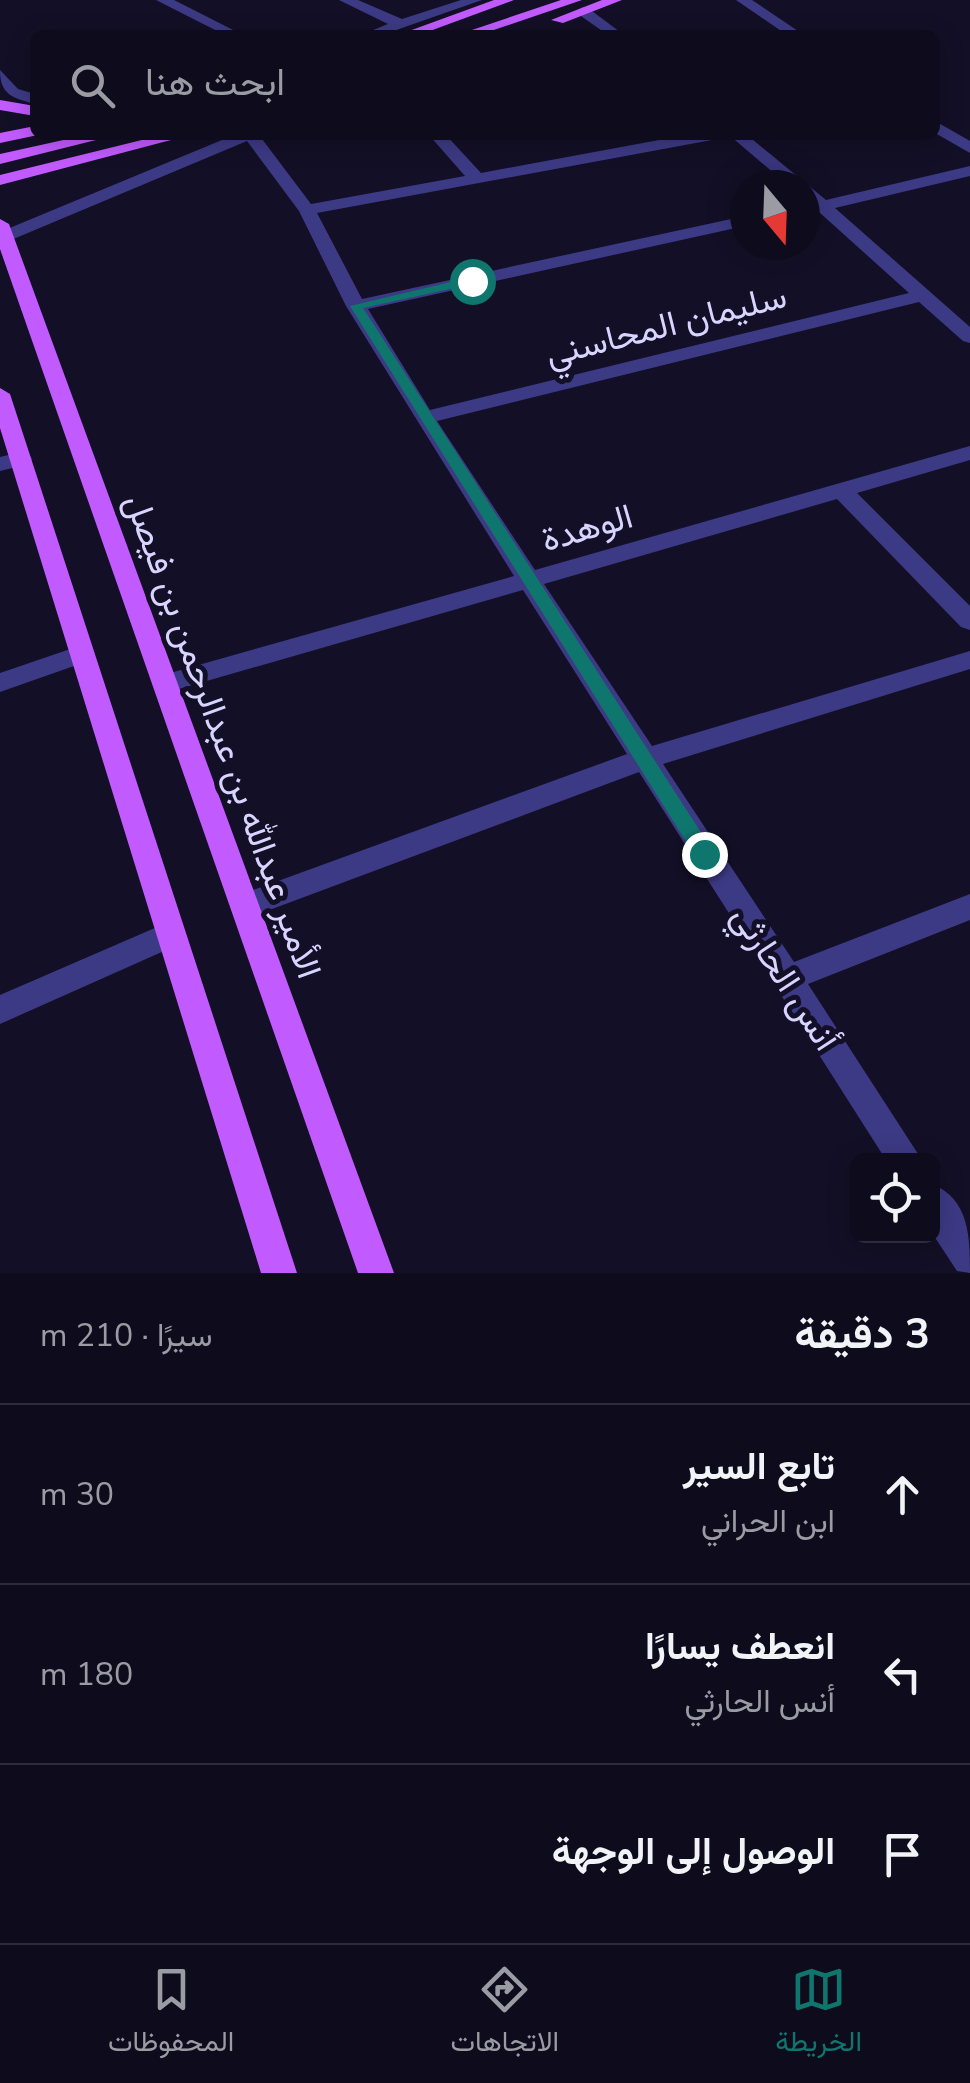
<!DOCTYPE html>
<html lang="ar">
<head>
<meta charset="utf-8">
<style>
  :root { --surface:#0e0b1c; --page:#1c1929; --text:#f1f3f6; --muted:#9b9ba3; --line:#2e2b3b; --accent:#0f766e }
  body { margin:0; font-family:"Nunito Sans",Vazirmatn,sans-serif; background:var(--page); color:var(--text); direction:rtl }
  .controls { position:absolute; right:30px; bottom:30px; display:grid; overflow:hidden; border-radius:15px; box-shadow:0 5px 25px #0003 }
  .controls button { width:90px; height:90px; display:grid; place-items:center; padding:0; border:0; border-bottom:2px solid var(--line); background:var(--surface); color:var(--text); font:50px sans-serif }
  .compass { position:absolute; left:730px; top:170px; width:90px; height:90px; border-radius:50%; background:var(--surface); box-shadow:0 5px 25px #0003; rotate:161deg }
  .stop { position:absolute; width:30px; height:30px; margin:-22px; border:8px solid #0f766e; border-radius:50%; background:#fff }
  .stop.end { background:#0f766e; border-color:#fff; box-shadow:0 2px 10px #0008 }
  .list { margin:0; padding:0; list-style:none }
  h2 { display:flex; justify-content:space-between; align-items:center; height:130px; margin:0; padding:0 40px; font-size:42px }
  h2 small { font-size:32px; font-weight:400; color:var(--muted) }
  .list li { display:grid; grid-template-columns:65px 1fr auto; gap:30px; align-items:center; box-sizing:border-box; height:180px; padding:0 40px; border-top:2px solid var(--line) }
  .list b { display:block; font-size:38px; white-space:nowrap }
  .list p { margin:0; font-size:32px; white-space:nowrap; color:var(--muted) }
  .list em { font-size:32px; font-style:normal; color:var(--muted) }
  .icon { flex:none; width:55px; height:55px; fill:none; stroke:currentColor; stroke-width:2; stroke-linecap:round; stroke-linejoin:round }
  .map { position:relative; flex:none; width:970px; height:1273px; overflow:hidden; direction:ltr }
  .search { position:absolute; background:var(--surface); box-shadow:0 5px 25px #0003; left:30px; right:30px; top:30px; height:110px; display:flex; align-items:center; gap:25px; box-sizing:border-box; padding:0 35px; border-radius:15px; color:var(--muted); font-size:38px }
  .sheet { height:670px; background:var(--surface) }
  nav { display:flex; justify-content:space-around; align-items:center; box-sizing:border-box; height:140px; border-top:2px solid var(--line); background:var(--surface); font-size:28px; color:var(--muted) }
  nav a { display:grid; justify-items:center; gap:5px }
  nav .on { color:var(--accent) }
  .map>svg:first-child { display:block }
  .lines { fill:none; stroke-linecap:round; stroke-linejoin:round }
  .minor { fill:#3d3a85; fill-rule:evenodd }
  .major { fill:#c25bff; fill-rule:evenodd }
  .route { fill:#0f766e }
  .labels { text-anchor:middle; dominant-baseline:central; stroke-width:10; stroke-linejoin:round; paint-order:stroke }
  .street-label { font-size:35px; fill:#d9d4ff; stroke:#130f26 }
</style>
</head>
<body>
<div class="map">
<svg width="970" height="1273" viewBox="0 0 970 1273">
  <rect width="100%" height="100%" fill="#130f26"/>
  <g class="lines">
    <path class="minor" d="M156,0H174L243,35H225Z
      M339,0H358L402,19L461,0H482L382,35H361L388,24Z
      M736,0H752L804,35H787Z
      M583,7L588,8L624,35H608L578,14L576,11Z
      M0,70L18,89L35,94V104C13,98 0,95 0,70Z
      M935,121L970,141V153L935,133Z
      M234,135H259L311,204L465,176L429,135H446L481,173L686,135H720L712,140L317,213L362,299L745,216V226L368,309L430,410L909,293L819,212H808L805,185H788L729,135H747L826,200L970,166V176L835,208L970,327V343L963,341L919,302L437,421L535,570L970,446V460L857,493L970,606V630L961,627L837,499L544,584L652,746L970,651V669L663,764L794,962L970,894V920L808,984L922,1160H886L639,772L256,915L245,919L234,915L230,906L234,897L627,754L523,590L165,693L156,691L152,684L156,677L514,576L346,306L299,211L247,141L11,240H0V232Z
      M21,452L29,454L32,459L29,464L0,471V457Z
      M82,645L91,648L95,654L91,660L0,692V673Z
      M171,921L182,925L186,934L182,943L0,1024V995Z
      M932,1184C970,1199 970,1239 970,1273L957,1271L932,1233Z"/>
    <path class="major" d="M494,0H514L419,35H398Z
      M561,0H582L479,35H457Z
      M602,0H622L563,23L551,20Z
      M0,100L35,106V116L0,110Z
      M35,126V135H38L0,143V133Z
      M86,135H116L0,164V154Z
      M162,135H190L0,185V175Z
      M0,219L9,224L394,1273H358L0,249Z
      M0,388L10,394L297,1273H261L0,428Z"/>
  </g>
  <path class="route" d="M472,277L477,283L363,308L711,848V859H697L350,306Z"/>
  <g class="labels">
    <g class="street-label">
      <text transform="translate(666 325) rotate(-14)">سليمان المحاسني</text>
      <text transform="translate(587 528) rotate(-16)">الوهدة</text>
      <text transform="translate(223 736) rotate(70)">الأمير عبدالله بن عبدالرحمن بن فيصل</text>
      <text transform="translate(785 978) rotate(57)">أنس الحارثي</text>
    </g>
  </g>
</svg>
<div class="controls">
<button><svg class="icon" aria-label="locate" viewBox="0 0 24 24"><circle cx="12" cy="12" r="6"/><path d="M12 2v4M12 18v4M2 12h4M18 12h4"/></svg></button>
</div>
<svg class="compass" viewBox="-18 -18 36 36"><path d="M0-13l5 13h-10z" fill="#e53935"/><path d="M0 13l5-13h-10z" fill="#9b9ba3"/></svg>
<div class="stop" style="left:472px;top:281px"></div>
<div class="stop end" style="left:704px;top:854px"></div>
<div class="search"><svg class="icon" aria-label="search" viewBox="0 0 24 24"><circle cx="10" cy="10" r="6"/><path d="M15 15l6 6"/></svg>ابحث هنا</div>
</div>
<section class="sheet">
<h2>3 دقيقة<small>سيرًا · 210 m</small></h2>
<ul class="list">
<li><svg class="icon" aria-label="ahead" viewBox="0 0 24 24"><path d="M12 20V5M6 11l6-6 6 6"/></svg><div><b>تابع السير</b><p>ابن الحراني</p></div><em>30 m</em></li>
<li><svg class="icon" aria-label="left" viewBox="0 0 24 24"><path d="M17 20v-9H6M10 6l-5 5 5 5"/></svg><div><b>انعطف يسارًا</b><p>أنس الحارثي</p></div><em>180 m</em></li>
<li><svg class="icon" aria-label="arrive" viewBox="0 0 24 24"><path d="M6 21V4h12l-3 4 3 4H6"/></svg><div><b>الوصول إلى الوجهة</b></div></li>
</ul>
</section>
<nav>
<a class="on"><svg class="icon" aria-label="map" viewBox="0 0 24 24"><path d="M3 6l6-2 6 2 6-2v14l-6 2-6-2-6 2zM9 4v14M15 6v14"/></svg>الخريطة</a>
<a><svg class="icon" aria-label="directions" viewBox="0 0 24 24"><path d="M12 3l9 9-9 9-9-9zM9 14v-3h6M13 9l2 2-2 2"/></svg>الاتجاهات</a>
<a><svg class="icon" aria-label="saved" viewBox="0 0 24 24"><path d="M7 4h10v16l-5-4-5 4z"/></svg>المحفوظات</a>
</nav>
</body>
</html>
